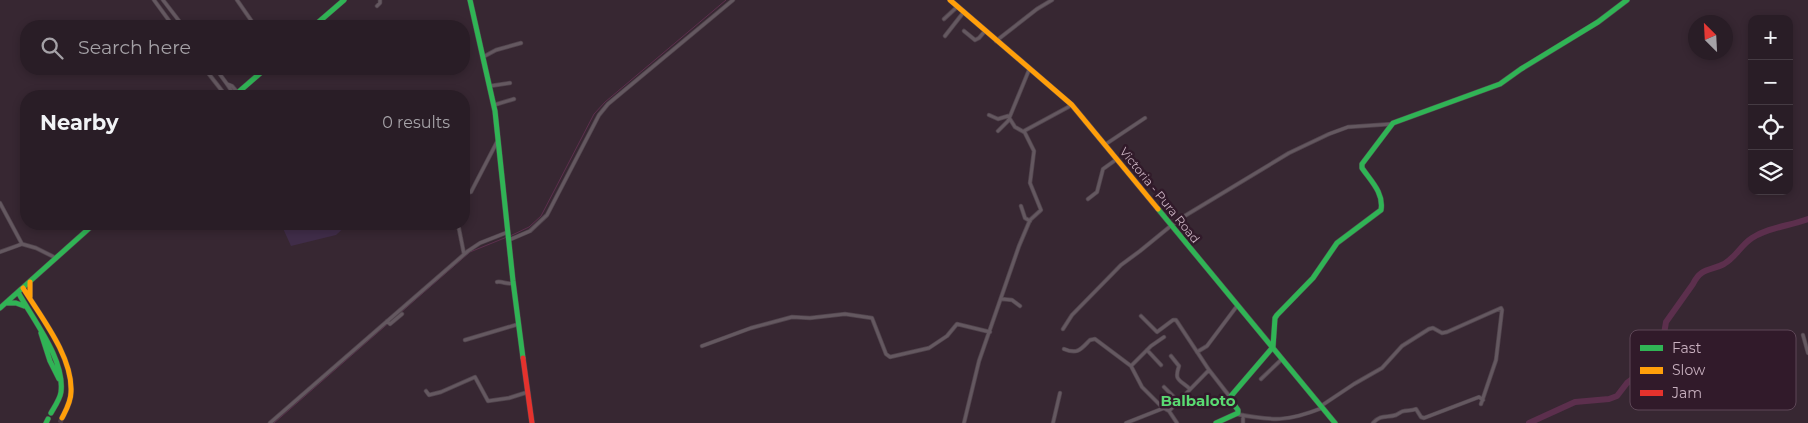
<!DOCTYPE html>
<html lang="en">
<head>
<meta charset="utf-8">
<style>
  :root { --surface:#291d26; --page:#352a32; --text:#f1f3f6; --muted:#a5a2a7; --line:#453b43 }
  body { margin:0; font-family:Montserrat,sans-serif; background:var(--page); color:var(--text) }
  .controls { position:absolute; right:15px; top:15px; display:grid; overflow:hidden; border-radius:10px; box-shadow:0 2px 8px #0003 }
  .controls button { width:45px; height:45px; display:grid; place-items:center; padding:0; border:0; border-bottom:1px solid var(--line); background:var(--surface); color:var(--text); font:25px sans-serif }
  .compass { position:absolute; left:1688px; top:15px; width:45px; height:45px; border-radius:50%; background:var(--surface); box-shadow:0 2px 8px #0003; rotate:336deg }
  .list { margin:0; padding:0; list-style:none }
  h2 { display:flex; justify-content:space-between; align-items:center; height:65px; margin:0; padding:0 20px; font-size:21px }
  h2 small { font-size:16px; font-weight:400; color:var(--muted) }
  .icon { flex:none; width:28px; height:28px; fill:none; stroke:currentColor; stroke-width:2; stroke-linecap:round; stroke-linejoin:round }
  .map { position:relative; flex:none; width:1808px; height:423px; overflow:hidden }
  .search { position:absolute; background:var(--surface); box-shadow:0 2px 8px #0003; left:20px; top:20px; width:450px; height:55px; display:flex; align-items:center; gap:12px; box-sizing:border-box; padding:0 18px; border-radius:20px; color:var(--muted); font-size:19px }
  .panel { position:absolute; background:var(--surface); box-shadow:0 2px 8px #0003; left:20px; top:90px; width:450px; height:140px; border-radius:20px }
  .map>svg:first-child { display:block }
  .green { fill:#402d49 }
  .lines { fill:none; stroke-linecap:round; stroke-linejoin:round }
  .stream { stroke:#5c2f4d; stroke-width:1 }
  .river { stroke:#5c2f4d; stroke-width:6 }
  .highway-tunnel { stroke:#4d3c47; stroke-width:5; stroke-dasharray:5 2.5; stroke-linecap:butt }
  .street-casing { stroke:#51444d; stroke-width:4.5 }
  .fast-casing { stroke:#50424b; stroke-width:6 }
  .slow-casing { stroke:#50424b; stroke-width:6 }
  .jam-casing { stroke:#50424b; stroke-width:6 }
  .street { stroke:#645860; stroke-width:3 }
  .fast { stroke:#30b455; stroke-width:5 }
  .slow { stroke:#ff9f0a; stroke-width:5 }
  .jam { stroke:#e5322d; stroke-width:5 }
  .labels { text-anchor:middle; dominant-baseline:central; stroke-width:5; stroke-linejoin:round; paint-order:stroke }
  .street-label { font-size:12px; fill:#c8b0bf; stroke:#311a2a }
  .quarter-label { font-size:15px; font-weight:bold; fill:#5ada72; stroke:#311a2a }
  .key { fill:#311a2a; stroke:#5e4757; stroke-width:1 }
  .key-label { font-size:14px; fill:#c8b0bf }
</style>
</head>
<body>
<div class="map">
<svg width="1808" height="423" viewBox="0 0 1808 423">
  <rect width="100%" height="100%" fill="#372732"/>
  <path class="green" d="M281,224H348L336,235L291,246Z"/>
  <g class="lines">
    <path class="stream" d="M510,236L529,227L541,216L594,114L605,102L726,0
      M274,423L470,252L507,237"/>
    <path class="river" d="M1529,423L1575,402L1609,399L1617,396L1627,383L1643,371L1651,361L1664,334L1666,322L1693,284C1701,267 1711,271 1724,264C1736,257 1741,245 1752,238C1769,227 1790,226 1808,219"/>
    <path class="highway-tunnel" d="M60,423L62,418"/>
    <g class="street-casing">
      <path id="street" d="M154,0L173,26
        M163,0L183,26
        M237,0L255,26
        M377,6L380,3V0
        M944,19L957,7
        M964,31L975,40L979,38L985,31
        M945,36L963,13
        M996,41L1037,9L1052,0
        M483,57L496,50L521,43
        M205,69L226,96
        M216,69L227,84L232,86L238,93
        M227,84L235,96
        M490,86L510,83
        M494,105L514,99
        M989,115L998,119L1008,116L1015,127L1024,132
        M998,131L1008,121L1029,70
        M1106,144L1145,118
        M464,193L471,192L498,140
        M1088,199L1097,192L1103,169L1117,159
        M0,203L22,244L36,248L56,258
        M1021,206L1025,218L1030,221
        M458,224L464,254
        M509,240L530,231L547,215L599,115L608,104L733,0
        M0,252L22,244
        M497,282C503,281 507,285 513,283
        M1002,299L1012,300L1020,306
        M1141,316L1157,332L1173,320H1176L1209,370
        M387,321L390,324L402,314
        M1063,329L1072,315L1121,265L1140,251L1178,220L1289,153L1329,134L1348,127L1392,124
        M1803,335L1808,353
        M465,340L519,324
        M702,346L751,328L792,317L810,318L845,314L872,318L886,354L890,357L929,348L947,336L957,324L990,332
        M1064,349C1078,355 1081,349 1090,340L1095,339L1131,366L1142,387L1162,407L1169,411
        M1147,350L1161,365
        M1197,352L1207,346L1237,306
        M1171,356L1179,366C1174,381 1179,379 1190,389
        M1131,366L1151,346L1164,337
        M1261,379L1282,359
        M1164,387L1178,401
        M426,391L429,395L441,392L475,377L488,401L509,398L528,392
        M1321,406L1354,384L1382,368L1402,346L1429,329L1433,328L1442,333L1447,332L1501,308L1502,310L1496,360L1481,404
        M1236,414C1273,421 1287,422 1322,408
        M270,423L468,251L480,243L508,232
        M964,423L979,361L1019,246L1030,220L1041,210L1030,183L1034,151L1024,131L1072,105
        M1053,423L1060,393
        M1126,423L1164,408
        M1177,423L1169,411L1209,370L1230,397
        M1243,423V415
        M1373,423C1381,414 1387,418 1396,415C1398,414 1402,411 1404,411C1409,410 1411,411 1416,409L1421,417L1424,418L1479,397L1483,400"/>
    </g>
    <g class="fast-casing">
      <path id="fast" d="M470,0L495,111L513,281L523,358
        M314,26L344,0
        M234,96L265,69
        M1158,209L1335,423
        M18,292C33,320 65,359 61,392C60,399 55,406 51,413
        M6,303H16L24,306
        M0,308L94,224
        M41,333L50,361L59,379
        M46,423L48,419
        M1216,423L1238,413V410L1230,399L1231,396L1273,347L1275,318L1277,315L1313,278L1337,243L1381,210C1384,193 1371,181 1362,168V164L1393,123L1500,84L1521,69L1598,22L1627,0"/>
    </g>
    <g class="slow-casing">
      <path id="slow" d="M950,0L1072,105L1158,209
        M30,282V297
        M23,288C41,317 73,357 71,392C71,402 66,410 62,418"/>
    </g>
    <g class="jam-casing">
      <path id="jam" d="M523,358L532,423"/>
    </g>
    <use href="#street" class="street"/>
    <use href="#fast" class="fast"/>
    <use href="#slow" class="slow"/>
    <use href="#jam" class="jam"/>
  </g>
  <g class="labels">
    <g class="street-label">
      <text transform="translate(1160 195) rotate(51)">Victoria - Pura Road</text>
    </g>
    <g class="quarter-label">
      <text x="1198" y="400">Balbaloto</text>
    </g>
  </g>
  <rect x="1630" y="330" width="166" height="80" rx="8" class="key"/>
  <rect x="1640" y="345" width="23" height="6" fill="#30b455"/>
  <rect x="1640" y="367" width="23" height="7" fill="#ff9f0a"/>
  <rect x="1640" y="390" width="23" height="6" fill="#e5322d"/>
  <g class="key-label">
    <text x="1672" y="353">Fast</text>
    <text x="1672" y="375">Slow</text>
    <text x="1672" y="398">Jam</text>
  </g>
</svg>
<div class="controls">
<button>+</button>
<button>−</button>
<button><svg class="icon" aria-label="locate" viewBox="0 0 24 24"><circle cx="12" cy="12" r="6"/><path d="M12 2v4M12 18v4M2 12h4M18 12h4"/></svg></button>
<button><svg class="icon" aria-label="layers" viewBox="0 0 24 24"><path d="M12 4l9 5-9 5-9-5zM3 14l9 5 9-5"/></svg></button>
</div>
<svg class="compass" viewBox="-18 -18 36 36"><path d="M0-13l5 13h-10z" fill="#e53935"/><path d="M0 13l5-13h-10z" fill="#a5a2a7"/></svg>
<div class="search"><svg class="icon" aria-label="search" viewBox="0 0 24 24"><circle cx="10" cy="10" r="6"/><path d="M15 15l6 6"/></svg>Search here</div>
<section class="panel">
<h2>Nearby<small>0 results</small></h2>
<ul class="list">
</ul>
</section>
</div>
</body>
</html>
